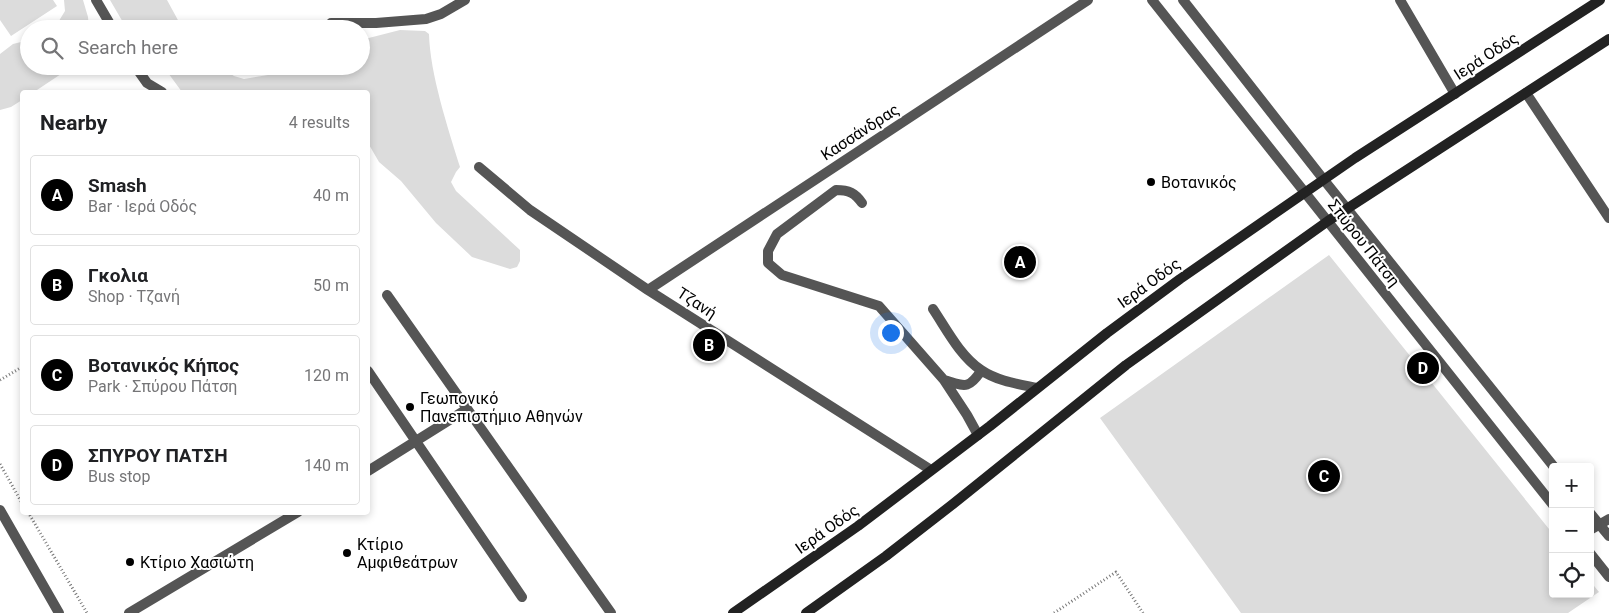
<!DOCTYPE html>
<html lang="en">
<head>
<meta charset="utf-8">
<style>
  :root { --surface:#fff; --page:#f2f2f2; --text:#202124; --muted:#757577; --line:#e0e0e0; --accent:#000 }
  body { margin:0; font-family:Roboto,sans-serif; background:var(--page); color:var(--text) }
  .controls { position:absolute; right:15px; bottom:15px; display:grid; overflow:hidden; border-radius:5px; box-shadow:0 2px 8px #0003 }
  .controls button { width:45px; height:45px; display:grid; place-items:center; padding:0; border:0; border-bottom:1px solid var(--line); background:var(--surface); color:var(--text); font:25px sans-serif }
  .you { position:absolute; left:890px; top:332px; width:18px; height:18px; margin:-12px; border:4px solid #fff; border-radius:50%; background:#1a73e8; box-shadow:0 0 0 8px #1a73e833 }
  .badge { display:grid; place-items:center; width:32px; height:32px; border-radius:50%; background:var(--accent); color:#fff; font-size:16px; font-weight:700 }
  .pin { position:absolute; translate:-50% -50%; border:2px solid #fff; box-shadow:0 1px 5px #0006 }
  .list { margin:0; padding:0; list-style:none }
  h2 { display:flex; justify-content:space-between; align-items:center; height:65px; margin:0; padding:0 20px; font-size:21px }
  h2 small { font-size:16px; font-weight:400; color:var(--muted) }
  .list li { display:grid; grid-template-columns:32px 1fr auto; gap:15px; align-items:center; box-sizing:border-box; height:80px; margin:0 10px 10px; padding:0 10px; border:1px solid var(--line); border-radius:5px }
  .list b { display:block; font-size:19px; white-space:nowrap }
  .list p { margin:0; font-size:16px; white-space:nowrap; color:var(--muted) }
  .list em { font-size:16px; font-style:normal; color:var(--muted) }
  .icon { flex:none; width:28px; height:28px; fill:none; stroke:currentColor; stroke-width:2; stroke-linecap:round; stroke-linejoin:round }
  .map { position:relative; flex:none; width:1609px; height:613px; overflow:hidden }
  .search { position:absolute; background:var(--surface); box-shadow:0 2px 8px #0003; left:20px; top:20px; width:350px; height:55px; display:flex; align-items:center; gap:12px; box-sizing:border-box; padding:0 18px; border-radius:28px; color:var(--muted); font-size:19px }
  .panel { position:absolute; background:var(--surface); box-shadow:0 2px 8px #0003; left:20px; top:90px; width:350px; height:425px; border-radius:5px }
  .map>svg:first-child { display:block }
  .green { fill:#dcdcdc }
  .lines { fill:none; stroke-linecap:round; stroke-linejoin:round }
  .path { stroke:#777; stroke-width:3; stroke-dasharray:1 2.5; stroke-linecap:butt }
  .service { stroke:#555; stroke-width:10 }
  .minor { stroke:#555; stroke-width:10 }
  .tertiary { stroke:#555; stroke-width:10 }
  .secondary { stroke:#222; stroke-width:10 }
  .poi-dot { fill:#000; stroke:#fff; stroke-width:2 }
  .labels { text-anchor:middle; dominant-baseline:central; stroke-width:4; stroke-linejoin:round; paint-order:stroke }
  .street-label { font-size:16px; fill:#000; stroke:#fff }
  .poi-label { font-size:16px; fill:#000; stroke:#fff; text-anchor:start }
</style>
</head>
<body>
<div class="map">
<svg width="1609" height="613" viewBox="0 0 1609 613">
  <rect width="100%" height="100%" fill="#fff"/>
  <path class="green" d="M0,0H53L57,6L11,36L0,20Z
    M64,0H83L88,17L89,29H54L65,11Z
    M110,0H167L179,22L185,29H129L124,24Z
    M400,30L425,31L429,34C430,74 448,128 460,167L456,172L451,182L456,191L520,250V261L517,267L510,269L472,257L436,223L401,181L379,162L368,143V92H182L163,66H218L234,76L244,79L268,75L297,66H361V40Z
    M29,40V66H73L34,92H22V100L11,107L0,110V54L13,44Z
    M1329,255L1553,534V594H1590V581L1599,592L1568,613H1241L1100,418Z"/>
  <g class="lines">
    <path class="path" d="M0,380L22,367
      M0,464L22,503
      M28,512L87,613
      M1054,613L1116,572L1143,613"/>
    <path class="service" d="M96,0L113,29
      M135,66L147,83L162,92
      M862,203C855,193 849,190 836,190L777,234L768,251V263L782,275L879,306L944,380L967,415L978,435
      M387,295L611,613
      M933,309C947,330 960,356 981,370C997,381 1018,384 1037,388
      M368,371L522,597
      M944,380C965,386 968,390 981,371
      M368,471L467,409
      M0,510L59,613
      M129,613L298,512"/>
    <path class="minor" d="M1400,0L1455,94
      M331,23H376L426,19L441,14L465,0
      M1526,93L1609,218
      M479,167L530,210L648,290L931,470
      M648,290L1088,0
      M1590,530L1609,519"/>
    <path class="tertiary" d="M1152,0L1553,505
      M1183,0L1324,180L1554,467
      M1590,513L1609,536
      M1590,553L1609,577"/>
    <path class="secondary" d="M733,613L858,526L990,426L1107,333L1180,279L1355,158L1600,0
      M806,613L886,556L953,504L1126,365L1328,221L1609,39"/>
  </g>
  <g class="poi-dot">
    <circle cx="1151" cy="182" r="5"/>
    <circle cx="410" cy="407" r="5"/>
    <circle cx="347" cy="553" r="5"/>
    <circle cx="130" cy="562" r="5"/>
  </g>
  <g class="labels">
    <g class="street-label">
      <text transform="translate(1486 56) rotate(-33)">Ιερά Οδός</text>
      <text transform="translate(860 132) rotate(-33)">Κασσάνδρας</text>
      <text transform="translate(1364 243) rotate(52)">Σπύρου Πάτση</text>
      <text transform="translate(1149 283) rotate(-36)">Ιερά Οδός</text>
      <text transform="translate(697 303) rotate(33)">Τζανή</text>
      <text transform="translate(827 529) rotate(-35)">Ιερά Οδός</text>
    </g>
    <g class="poi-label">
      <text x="1161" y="182">Βοτανικός</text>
      <text x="420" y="398">Γεωπονικό<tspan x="420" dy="18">Πανεπιστήμιο Αθηνών</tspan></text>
      <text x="357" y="544">Κτίριο<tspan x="357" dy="18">Αμφιθεάτρων</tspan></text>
      <text x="140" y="562">Κτίριο Χασιώτη</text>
    </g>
  </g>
</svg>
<div class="controls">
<button>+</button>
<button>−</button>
<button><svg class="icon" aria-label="locate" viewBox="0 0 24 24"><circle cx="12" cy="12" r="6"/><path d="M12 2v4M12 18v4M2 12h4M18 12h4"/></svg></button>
</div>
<div class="you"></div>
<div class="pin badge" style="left:1020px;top:262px">A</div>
<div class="pin badge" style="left:709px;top:345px">B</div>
<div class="pin badge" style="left:1324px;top:476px">C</div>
<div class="pin badge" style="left:1423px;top:368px">D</div>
<div class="search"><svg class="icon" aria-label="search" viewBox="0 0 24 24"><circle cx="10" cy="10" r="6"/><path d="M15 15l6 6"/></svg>Search here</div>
<section class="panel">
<h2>Nearby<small>4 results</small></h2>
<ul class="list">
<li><span class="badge">A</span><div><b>Smash</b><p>Bar · Ιερά Οδός</p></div><em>40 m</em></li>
<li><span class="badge">B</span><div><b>Γκολια</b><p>Shop · Τζανή</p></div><em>50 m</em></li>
<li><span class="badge">C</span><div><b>Βοτανικός Κήπος</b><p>Park · Σπύρου Πάτση</p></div><em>120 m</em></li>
<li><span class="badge">D</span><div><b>ΣΠΥΡΟΥ ΠΑΤΣΗ</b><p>Bus stop</p></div><em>140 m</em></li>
</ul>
</section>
</div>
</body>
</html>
